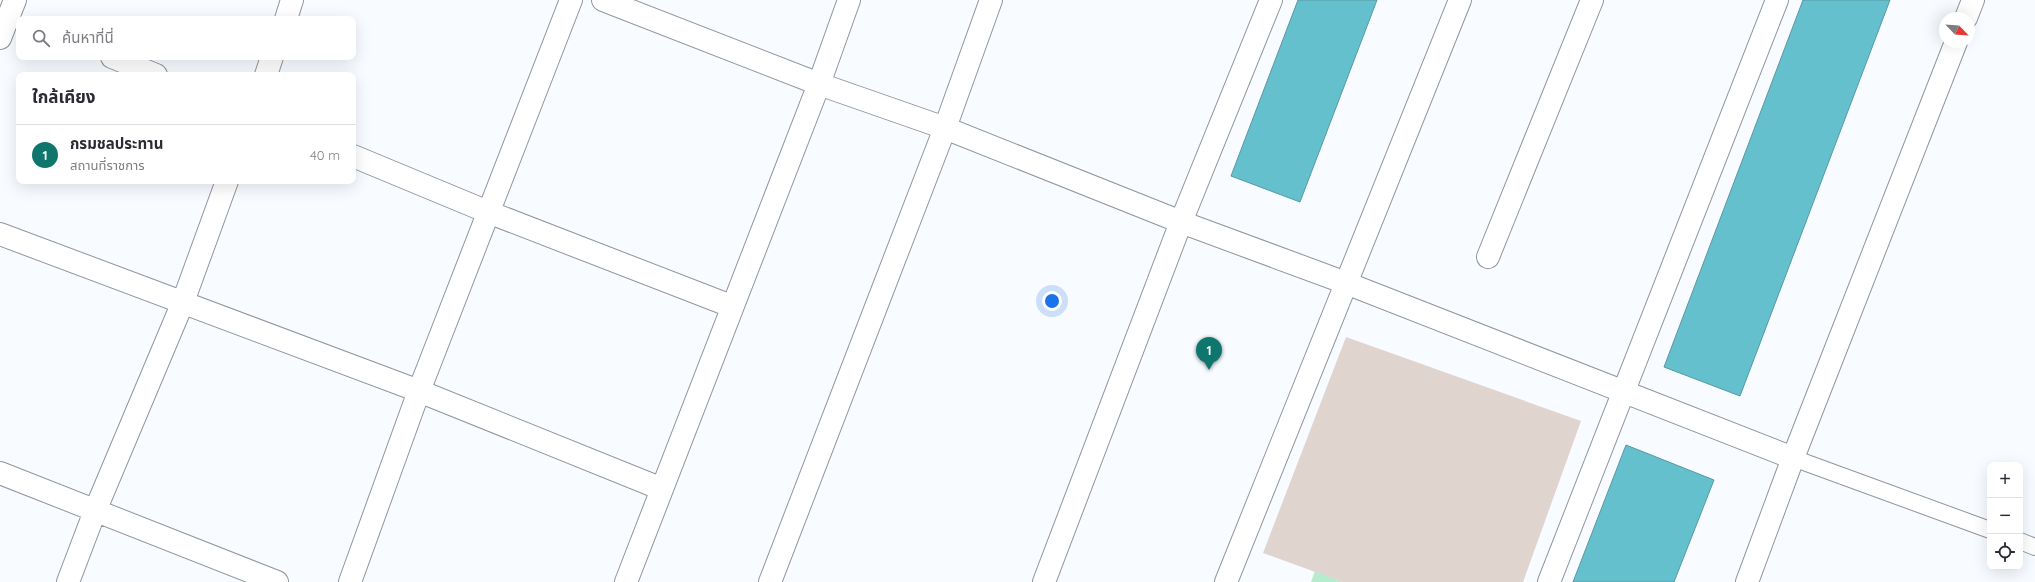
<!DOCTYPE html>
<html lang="th">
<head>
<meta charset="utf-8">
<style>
  :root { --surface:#fff; --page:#f2f2f3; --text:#2b2b33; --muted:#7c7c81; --line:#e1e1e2; --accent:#0f766e }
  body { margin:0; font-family:Quicksand,"Noto Sans Thai",sans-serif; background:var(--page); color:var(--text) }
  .controls { position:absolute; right:12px; bottom:12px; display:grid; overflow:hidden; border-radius:8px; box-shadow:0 4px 16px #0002 }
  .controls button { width:36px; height:36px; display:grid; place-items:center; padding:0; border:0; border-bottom:1px solid var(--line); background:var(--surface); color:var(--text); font:20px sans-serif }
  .compass { position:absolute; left:1939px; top:12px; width:36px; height:36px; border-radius:50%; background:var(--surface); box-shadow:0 4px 16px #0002; rotate:115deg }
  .you { position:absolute; left:1052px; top:301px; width:14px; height:14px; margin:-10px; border:3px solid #fff; border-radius:50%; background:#1a73e8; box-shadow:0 0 0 6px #1a73e833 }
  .badge { display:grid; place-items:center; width:26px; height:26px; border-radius:50%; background:var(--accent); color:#fff; font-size:13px; font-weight:700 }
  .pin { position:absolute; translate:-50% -33px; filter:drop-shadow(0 1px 2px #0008) }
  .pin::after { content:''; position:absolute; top:21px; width:14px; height:12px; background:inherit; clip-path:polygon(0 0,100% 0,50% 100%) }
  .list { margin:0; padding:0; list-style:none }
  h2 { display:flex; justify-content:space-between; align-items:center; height:52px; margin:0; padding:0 16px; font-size:17px }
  h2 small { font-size:13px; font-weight:400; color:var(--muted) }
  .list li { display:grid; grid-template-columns:26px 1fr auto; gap:12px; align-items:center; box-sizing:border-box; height:60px; padding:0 16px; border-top:1px solid var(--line) }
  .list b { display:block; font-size:15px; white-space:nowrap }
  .list p { margin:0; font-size:13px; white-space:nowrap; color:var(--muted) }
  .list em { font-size:13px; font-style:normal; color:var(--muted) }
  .icon { flex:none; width:22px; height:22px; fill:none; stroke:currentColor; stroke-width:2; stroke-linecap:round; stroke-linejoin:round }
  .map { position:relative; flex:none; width:2035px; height:582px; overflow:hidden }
  .search { position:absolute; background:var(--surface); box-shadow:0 4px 16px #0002; left:16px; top:16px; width:340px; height:44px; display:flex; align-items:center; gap:10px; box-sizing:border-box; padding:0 14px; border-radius:8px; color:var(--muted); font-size:15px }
  .panel { position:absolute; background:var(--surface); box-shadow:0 4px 16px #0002; left:16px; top:72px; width:340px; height:112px; border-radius:8px }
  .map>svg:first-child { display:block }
  .green { fill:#b5ecce }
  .water { fill:#65c0cd; stroke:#5798a2 }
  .building { fill:#dfd4ce }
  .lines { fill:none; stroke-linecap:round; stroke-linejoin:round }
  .service-casing { stroke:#8f969e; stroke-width:18 }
  .minor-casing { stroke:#8f969e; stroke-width:24 }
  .service { stroke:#fff; stroke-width:16 }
  .minor { stroke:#fff; stroke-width:22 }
</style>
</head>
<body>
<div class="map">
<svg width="2035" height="582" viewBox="0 0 2035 582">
  <rect width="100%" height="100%" fill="#f8fbff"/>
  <path class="green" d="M1315,571L1343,582H1311Z"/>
  <path class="water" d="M1298,0H1377L1300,202L1231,176Z
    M1803,0H1890L1740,396L1664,367Z
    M1626,445L1714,480L1674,582H1573Z"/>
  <path class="building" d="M1346,337L1581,421L1523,582H1343L1263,553Z"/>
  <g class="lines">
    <g class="service-casing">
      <path id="service" d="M1793,458L1990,530
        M2020,541L2035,547"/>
    </g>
    <g class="minor-casing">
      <path id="minor" d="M603,0L819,84L945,128L1181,222L1346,283L1793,458
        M1966,18L1973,0
        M286,19L292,0
        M0,38L15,0
        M112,57L156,75
        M266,75L272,57
        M353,156L488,212L731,306
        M0,234L419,391L662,489
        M1488,257L1592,0
        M0,473L277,582
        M68,582L95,511L183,302L227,181
        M350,582L419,391L571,0
        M626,582L819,84L849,0
        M770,582L945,128L991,0
        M1044,582L1181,222L1271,0
        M1226,582L1460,0
        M1549,582L1777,0
        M1747,582L1793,458L1956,42"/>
    </g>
    <use href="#service" class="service"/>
    <use href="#minor" class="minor"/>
  </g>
</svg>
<div class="controls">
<button>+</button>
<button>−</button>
<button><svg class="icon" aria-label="locate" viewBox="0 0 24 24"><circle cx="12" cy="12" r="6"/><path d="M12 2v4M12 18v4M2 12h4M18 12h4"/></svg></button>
</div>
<svg class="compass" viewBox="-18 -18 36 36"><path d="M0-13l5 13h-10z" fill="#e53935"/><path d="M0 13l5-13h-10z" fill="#7c7c81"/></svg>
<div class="you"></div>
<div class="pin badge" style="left:1209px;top:370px">1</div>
<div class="search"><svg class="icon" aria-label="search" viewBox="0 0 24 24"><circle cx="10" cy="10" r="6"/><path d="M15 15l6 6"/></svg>ค้นหาที่นี่</div>
<section class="panel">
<h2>ใกล้เคียง<small></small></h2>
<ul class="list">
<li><span class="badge">1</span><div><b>กรมชลประทาน</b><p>สถานที่ราชการ</p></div><em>40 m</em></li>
</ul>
</section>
</div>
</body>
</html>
